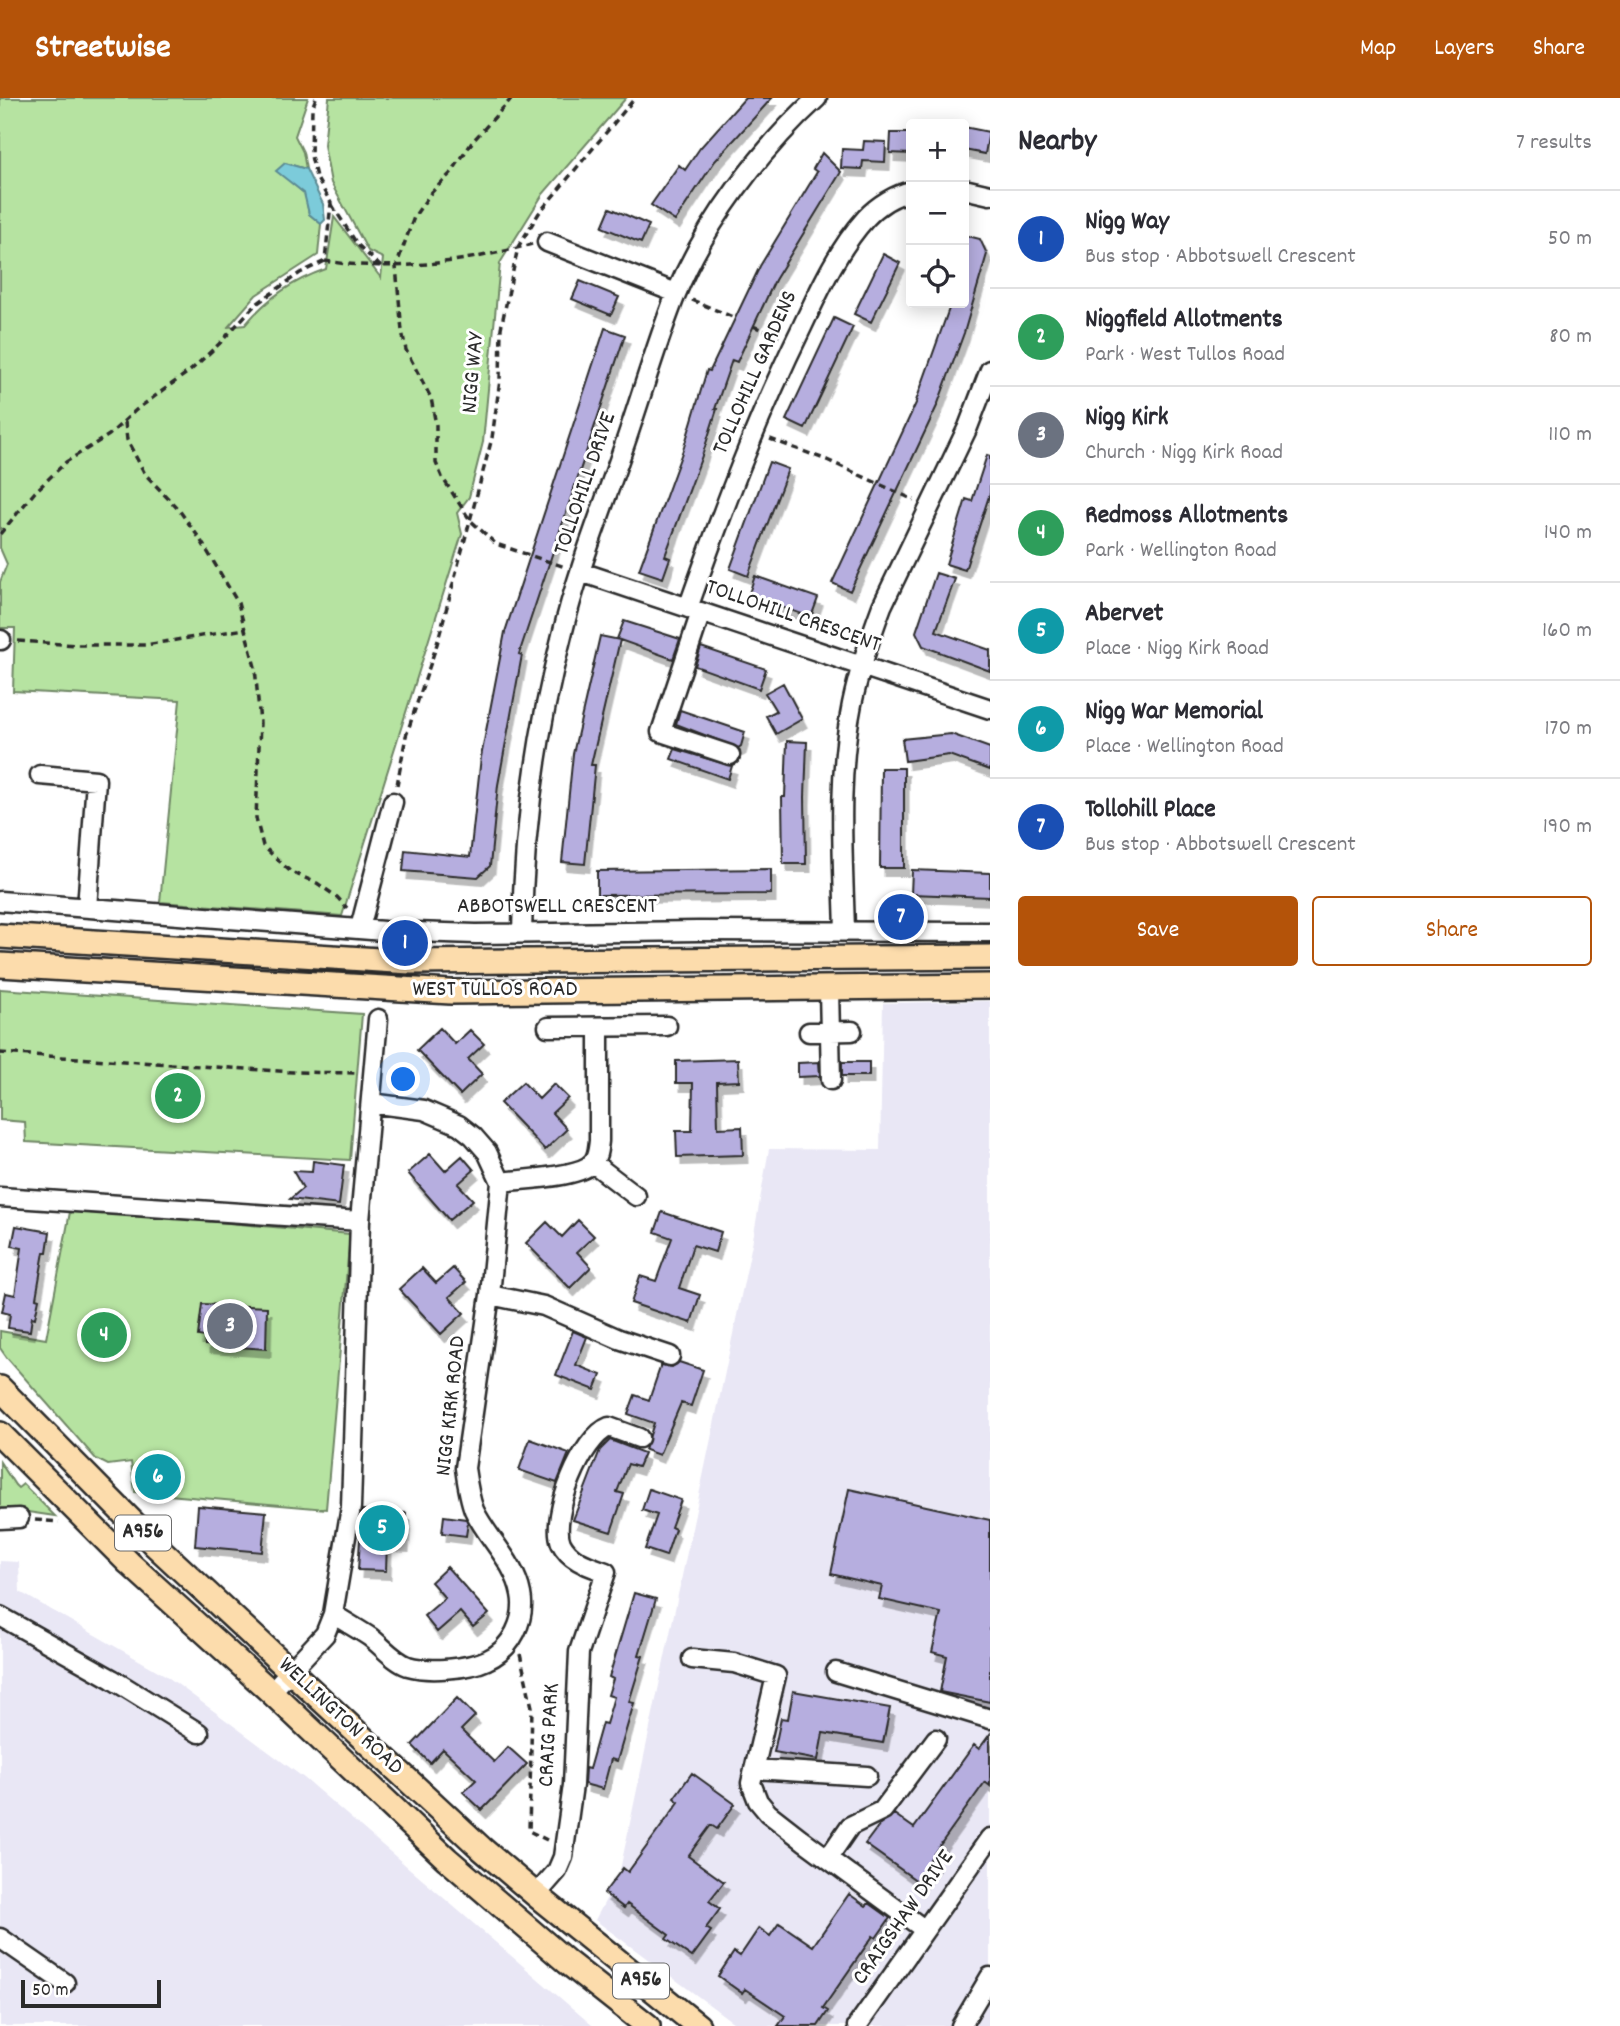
<!DOCTYPE html>
<html lang="en">
<head>
<meta charset="utf-8">
<style>
  :root { --surface:#fff; --page:#f7f7f7; --text:#2b2b33; --muted:#7c7c81; --line:#e1e1e2; --accent:#b45309 }
  body { margin:0; font-family:Dekko,sans-serif; background:var(--page); color:var(--text) }
  .controls { position:absolute; right:21px; top:21px; display:grid; overflow:hidden; border-radius:7px; box-shadow:0 4px 18px #0003 }
  .controls button { width:63px; height:63px; display:grid; place-items:center; padding:0; border:0; border-bottom:2px solid var(--line); background:var(--surface); color:var(--text); font:35px sans-serif }
  .scale { position:absolute; left:21px; bottom:18px; width:140px; box-sizing:border-box; padding-left:7px; border:4px solid #2b2b2b; border-top:0; font-size:19px; line-height:24px; white-space:nowrap; color:#2b2b2b; -webkit-text-stroke:5px #fff; paint-order:stroke }
  .you { position:absolute; left:404px; top:982px; width:24px; height:24px; margin:-18px; border:5px solid #fff; border-radius:50%; background:#1a73e8; box-shadow:0 0 0 10px #1a73e833 }
  .badge { display:grid; place-items:center; width:46px; height:46px; border-radius:50%; background:var(--accent); color:#fff; font-size:23px; font-weight:700 }
  .pin { position:absolute; translate:-50% -50%; border:4px solid #fff; box-shadow:0 2px 7px #0006 }
  .list { margin:0; padding:0; list-style:none }
  h2 { display:flex; justify-content:space-between; align-items:center; height:91px; margin:0; padding:0 28px; font-size:30px }
  h2 small { font-size:23px; font-weight:400; color:var(--muted) }
  .list li { display:grid; grid-template-columns:46px 1fr auto; gap:21px; align-items:center; box-sizing:border-box; height:98px; padding:0 28px; border-top:2px solid var(--line) }
  .list b { display:block; font-size:26px; white-space:nowrap }
  .list p { margin:0; font-size:23px; white-space:nowrap; color:var(--muted) }
  .list em { font-size:23px; font-style:normal; color:var(--muted) }
  .actions { display:flex; gap:14px; padding:21px 28px }
  .actions a { flex:1; padding:16px 0; border:2px solid var(--accent); border-radius:7px; text-align:center; font-size:24px; color:var(--accent) }
  .actions .main { background:var(--accent); color:#fff }
  .icon { flex:none; width:38px; height:38px; fill:none; stroke:currentColor; stroke-width:2; stroke-linecap:round; stroke-linejoin:round }
  .map { position:relative; flex:none; width:990px; height:1928px; overflow:hidden }
  header { display:flex; align-items:center; gap:42px; box-sizing:border-box; height:98px; padding:0 35px; background:var(--accent); color:#fff }
  header strong { font-size:33px }
  nav { display:flex; gap:38px; margin-inline-start:auto; font-size:24px }
  main { display:flex }
  aside { flex:1; background:var(--surface) }
  .map>svg:first-child { display:block }
  .built { fill:#e9e7f5 }
  .green { fill:#b6e3a1; stroke:#708766; stroke-width:2 }
  .water { fill:#7ccbda; stroke:#5c8b94; stroke-width:2 }
  .building { fill:#b6aedf; stroke:#2b2b2b; stroke-width:2; filter:url(#shadow) }
  .lines { fill:none; stroke-linecap:round; stroke-linejoin:round }
  .minor-casing { stroke:#2b2b2b; stroke-width:23 }
  .major-casing { stroke:#2b2b2b; stroke-width:28 }
  .path { stroke:#2b2b2b; stroke-width:3.5; stroke-dasharray:7 5; stroke-linecap:butt }
  .minor { stroke:#fff; stroke-width:18 }
  .major { stroke:#fcdcac; stroke-width:23 }
  .labels { text-anchor:middle; dominant-baseline:central; stroke-width:6; stroke-linejoin:round; paint-order:stroke }
  .shield { fill:#fff; stroke:#6b6b6b; stroke-width:2 }
  .shield-label { font-size:21px; font-weight:bold; fill:#2b2b2b }
  .street-label { font-size:23px; fill:#2b2b2b; stroke:#fff }
</style>
</head>
<body>
<header>
<strong>Streetwise</strong>
<nav><a>Map</a><a>Layers</a><a>Share</a></nav>
</header>
<main>
<div class="map">
<svg width="990" height="1928" viewBox="0 0 990 1928">
  <defs>
    <filter id="shadow"><feDropShadow dx="4.5" dy="8" stdDeviation="0" flood-color="#0004"/></filter>
  </defs>
  <rect width="100%" height="100%" fill="#fff"/>
  <filter id="ink" filterUnits="userSpaceOnUse"><feTurbulence type="fractalNoise" baseFrequency=".0143" numOctaves="2"/><feDisplacementMap in="SourceGraphic" scale="14" xChannelSelector="R" yChannelSelector="G"/><feConvolveMatrix kernelMatrix="1 2 1 2 8 2 1 2 1" color-interpolation-filters="sRGB"/></filter>
  <g filter="url(#ink)">
    <path class="built" d="M990,903V1928H738L595,1822L619,1777L753,1141L769,1051L880,1052L883,905Z
      M0,1463L19,1464L20,1494L165,1577L304,1680L593,1928H0Z"/>
    <path class="green" d="M0,0H308L295,38L303,54L306,71L285,65L293,86L305,96L309,116L321,126L318,157L256,197L228,229L245,227C267,200 294,182 326,171L334,119L381,180L383,160L368,153L331,85L324,47L329,0H626L543,96L500,165L483,344L469,399L457,415L462,436L342,818L160,804L180,602L13,593L15,530H0V484L7,466L0,450Z
      M0,891L362,916L350,1062L26,1044L25,1024L0,1022Z
      M76,1111L350,1136L326,1411L135,1394L131,1364L108,1367L96,1361L7,1260L0,1250V1233L46,1241L70,1114Z
      M0,1364L15,1387L18,1390L23,1386L55,1418L0,1410Z"/>
    <path class="water" d="M285,65L306,71L323,106L325,122L321,126L309,116L304,95L276,73Z"/>
    <path class="building" d="M745,0H772L715,63L675,123L651,107L679,67L685,72L700,50Z
      M964,29L989,34L985,56L964,52Z
      M891,35H911V56L890,55Z
      M864,43L886,44L885,64L863,63L862,71L841,70L842,51L863,52Z
      M822,55L841,74L775,182L737,264L732,262L715,311H717L703,355L665,458L670,460L663,480L639,472L684,349L707,272L710,273L760,168L817,74L813,71Z
      M610,110L649,127L641,145L602,129Z
      M964,137L980,141L987,156L964,235L937,308L850,493L832,485L917,303H916L951,205H964Z
      M883,156L900,165L871,224L854,216Z
      M580,183L619,199L611,217L572,201Z
      M834,220L853,229L805,331L786,322Z
      M605,230L625,237L519,556L522,557L498,687L490,768L478,779L403,773L405,752L470,759L481,659L505,534Z
      M987,357L990,358V395L965,472L946,466L966,401L972,403Z
      M769,364L788,371L748,478L730,471Z
      M936,475L955,481L936,533L990,552V573L923,548L916,534Z
      M755,478L818,500L811,519L748,498Z
      M624,523L680,541L673,561L617,541Z
      M600,538L620,542L591,667H595L585,766L562,764L573,656Z
      M701,549L766,571L759,591L695,568Z
      M783,585L802,621L776,636L766,618L776,613L765,595Z
      M680,612L745,634L741,648L738,650L676,626Z
      M951,636L990,650V672L949,657L905,663L902,641Z
      M787,643L807,644L805,699L806,766H783L782,699H785Z
      M675,651L732,668L728,681L671,661Z
      M881,670H904V770H880Z
      M771,771V796L597,797V773Z
      M912,772L990,775V799L911,796Z
      M440,930L455,946L470,932L484,946L468,961L482,976L460,997L417,952Z
      M738,961L739,983L717,984L718,1030L742,1029L743,1057L677,1059L676,1033H692L693,985H676V963Z
      M819,964L820,978L798,979V965Z
      M842,964H869V978H842Z
      M523,984L539,1001L554,986L568,1000L552,1015L567,1031L545,1052L500,1005Z
      M430,1056L445,1073L462,1058L474,1072L458,1086L473,1102L449,1122L408,1075Z
      M313,1063L344,1067L339,1107L290,1101L303,1090L293,1073L312,1074Z
      M662,1114L721,1134L715,1154L693,1147L685,1172L679,1190L700,1197L691,1225L631,1205L640,1178L656,1183L672,1140L655,1134Z
      M578,1122L594,1138L577,1154L591,1169L570,1190L526,1145L547,1124L562,1139Z
      M16,1128L50,1134L47,1154H44L36,1200L39,1201L35,1220L32,1219L30,1233L8,1230L10,1216L2,1214L6,1195L15,1197L22,1150L12,1148Z
      M422,1170L436,1185L453,1170L466,1184L449,1199L464,1215L441,1236L399,1191Z
      M202,1206L267,1209L266,1251L205,1247V1239L198,1238Z
      M573,1233L587,1239L576,1267L601,1277L595,1292L556,1277Z
      M679,1264L703,1272L691,1308L681,1305L659,1357L645,1352L654,1325L628,1316L635,1297L649,1302L661,1267L672,1269Z
      M530,1341L569,1355L557,1385L519,1372Z
      M610,1342L644,1355L638,1369L628,1366L617,1394L624,1396L611,1434L573,1422L600,1352Z
      M649,1391L681,1402L671,1429L675,1431L666,1458L645,1451L657,1417L642,1412Z
      M849,1391L990,1422V1604L940,1594L947,1558L932,1554L941,1515L879,1501L882,1488L831,1476Z
      M198,1408L266,1414L262,1454L195,1448Z
      M362,1412L406,1415L404,1446L387,1445L386,1473L358,1472Z
      M444,1418L466,1421L468,1425L466,1438L442,1435Z
      M447,1469L489,1516L473,1529L460,1514L437,1534L424,1518L445,1500L431,1484Z
      M634,1495L656,1501L639,1557L643,1558L629,1604L634,1605L617,1663L611,1661L603,1691L584,1686L585,1670L589,1671L602,1625L606,1626L614,1599L608,1597L613,1581L609,1579Z
      M793,1593L890,1610L883,1645L823,1635L818,1662L774,1654L781,1620L788,1621Z
      M457,1600L475,1618L461,1632L494,1664L508,1649L527,1666L482,1712L463,1694L476,1682L443,1651L430,1665L412,1647Z
      M990,1636V1688L985,1684L930,1761L935,1765L920,1785L865,1746L880,1726L894,1716L914,1730L974,1647L979,1651Z
      M692,1675L735,1706L717,1731L711,1727L688,1758L724,1784L709,1803L720,1811L706,1830L711,1833L692,1859L666,1841L669,1837L627,1806L624,1810L604,1795L623,1770L628,1774L679,1704L674,1700Z
      M849,1796L866,1808L869,1805L890,1820L876,1840L873,1838L823,1910L828,1913L818,1928H778L785,1918L745,1891L742,1895L718,1878L734,1854L740,1858L759,1830L770,1838L779,1825L813,1848Z"/>
    <g class="lines">
      <g class="minor-casing">
        <path id="minor" d="M964,91L990,97
          M547,144L676,195
          M581,474L990,611
          M688,510C722,414 757,320 802,229C820,191 838,151 866,120C878,107 895,97 911,93
          M701,514L661,634L730,657
          M0,542H1
          M40,677L96,682L87,810
          M0,803L384,833L476,836L698,833L990,834
          M360,830L393,704
          M845,833C843,758 837,680 852,606C859,573 870,540 882,508L968,329L990,272
          M522,835C523,734 537,634 562,537C577,474 602,412 623,351C641,300 656,246 676,196C705,125 761,51 817,0
          M829,891L831,982
          M548,929L667,928
          M809,934L852,933
          M593,1065L636,1098
          M501,1084C521,1081 581,1080 593,1064C598,1058 598,1050 599,1043V930
          M0,1099L360,1123
          M490,1197L544,1208L619,1241L670,1258
          M0,1421L19,1420
          M333,1516C345,1524 358,1531 370,1539C382,1548 394,1563 408,1568C428,1574 468,1571 487,1562C512,1551 526,1521 521,1496C515,1464 487,1440 474,1412C469,1399 467,1384 465,1370L490,1197L501,1084L487,1054L473,1038L459,1027L424,1012L371,1005
          M0,1518L112,1581L199,1635
          M692,1561L734,1565L776,1578L751,1685L758,1703L768,1715L804,1743L925,1832
          M836,1574L990,1621
          M271,1594L325,1536L333,1516L351,1409L360,1123L378,921
          M754,1671L867,1678
          M828,1760L850,1728L883,1712L936,1641
          M536,1797L557,1773L563,1759L573,1687L579,1554L606,1474C589,1468 570,1463 561,1445C550,1418 582,1339 609,1329L639,1340
          M0,1840L65,1885
          M857,1928L990,1740
          M961,1928L990,1879"/>
      </g>
      <g class="major-casing">
        <path id="major" d="M0,838L411,864L990,859
          M0,867L451,894L990,888
          M0,1290L154,1446L482,1751L536,1797L698,1928
          M0,1336L129,1465L271,1594L447,1761L567,1864L648,1928"/>
      </g>
      <path class="path" d="M316,0L312,10L311,58L316,79L331,105L325,163C394,174 464,165 532,146
        M512,0L473,43L451,75L430,96L414,119L396,169L402,233L406,252L431,300L436,327V365L442,379L470,422L496,446L565,469
        M332,107L357,146L381,169
        M692,202L735,220
        M753,228L779,239
        M125,324L127,342L145,376L179,412L200,441L238,505L255,569L260,625L256,720L263,748L291,774L317,785L337,799L347,810
        M770,341L827,362L914,402
        M0,436L35,394L66,364L109,337L136,312L191,272L219,246L255,207L300,175L325,163
        M18,543L75,547H145L245,531
        M397,687L406,638L437,546L492,340L500,282L501,230L518,149L539,115L635,0
        M0,955L293,974L357,975
        M35,1422L59,1424
        M520,1556L532,1609L529,1733L547,1742"/>
      <use href="#minor" class="minor"/>
      <use href="#major" class="major"/>
    </g>
  </g>
  <g class="labels">
    <g class="shield">
      <rect x="115" y="1417.5" width="56" height="35" rx="5"/>
      <rect x="613" y="1865.5" width="56" height="35" rx="5"/>
    </g>
    <g class="shield-label">
      <text x="143" y="1435">A956</text>
      <text x="641" y="1883">A956</text>
    </g>
    <g class="street-label">
      <text transform="translate(474 275) rotate(-85)">NIGG WAY</text>
      <text transform="translate(756 275) rotate(-66)">TOLLOHILL GARDENS</text>
      <text transform="translate(586 386) rotate(-71)">TOLLOHILL DRIVE</text>
      <text transform="translate(793 519) rotate(19)">TOLLOHILL CRESCENT</text>
      <text x="557" y="809">ABBOTSWELL CRESCENT</text>
      <text x="495" y="892">WEST TULLOS ROAD</text>
      <text transform="translate(452 1308) rotate(-84)">NIGG KIRK ROAD</text>
      <text transform="translate(340 1619) rotate(43)">WELLINGTON ROAD</text>
      <text transform="translate(550 1637) rotate(-87)">CRAIG PARK</text>
      <text transform="translate(904 1820) rotate(-55)">CRAIGSHAW DRIVE</text>
    </g>
  </g>
</svg>
<div class="controls">
<button>+</button>
<button>−</button>
<button><svg class="icon" aria-label="locate" viewBox="0 0 24 24"><circle cx="12" cy="12" r="6"/><path d="M12 2v4M12 18v4M2 12h4M18 12h4"/></svg></button>
</div>
<div class="scale">50 m</div>
<div class="you"></div>
<div class="pin badge" style="left:405px;top:845px;background:#1a4fb4">1</div>
<div class="pin badge" style="left:178px;top:998px;background:#2e9e5b">2</div>
<div class="pin badge" style="left:230px;top:1228px;background:#6b7280">3</div>
<div class="pin badge" style="left:104px;top:1237px;background:#2e9e5b">4</div>
<div class="pin badge" style="left:382px;top:1430px;background:#0f9aa8">5</div>
<div class="pin badge" style="left:158px;top:1379px;background:#0f9aa8">6</div>
<div class="pin badge" style="left:901px;top:819px;background:#1a4fb4">7</div>
</div>
<aside>
<h2>Nearby<small>7 results</small></h2>
<ul class="list">
<li><span class="badge" style="background:#1a4fb4">1</span><div><b>Nigg Way</b><p>Bus stop · Abbotswell Crescent</p></div><em>50 m</em></li>
<li><span class="badge" style="background:#2e9e5b">2</span><div><b>Niggfield Allotments</b><p>Park · West Tullos Road</p></div><em>80 m</em></li>
<li><span class="badge" style="background:#6b7280">3</span><div><b>Nigg Kirk</b><p>Church · Nigg Kirk Road</p></div><em>110 m</em></li>
<li><span class="badge" style="background:#2e9e5b">4</span><div><b>Redmoss Allotments</b><p>Park · Wellington Road</p></div><em>140 m</em></li>
<li><span class="badge" style="background:#0f9aa8">5</span><div><b>Abervet</b><p>Place · Nigg Kirk Road</p></div><em>160 m</em></li>
<li><span class="badge" style="background:#0f9aa8">6</span><div><b>Nigg War Memorial</b><p>Place · Wellington Road</p></div><em>170 m</em></li>
<li><span class="badge" style="background:#1a4fb4">7</span><div><b>Tollohill Place</b><p>Bus stop · Abbotswell Crescent</p></div><em>190 m</em></li>
</ul>
<div class="actions"><a class="main">Save</a><a>Share</a></div>
</aside>
</main>
</body>
</html>
